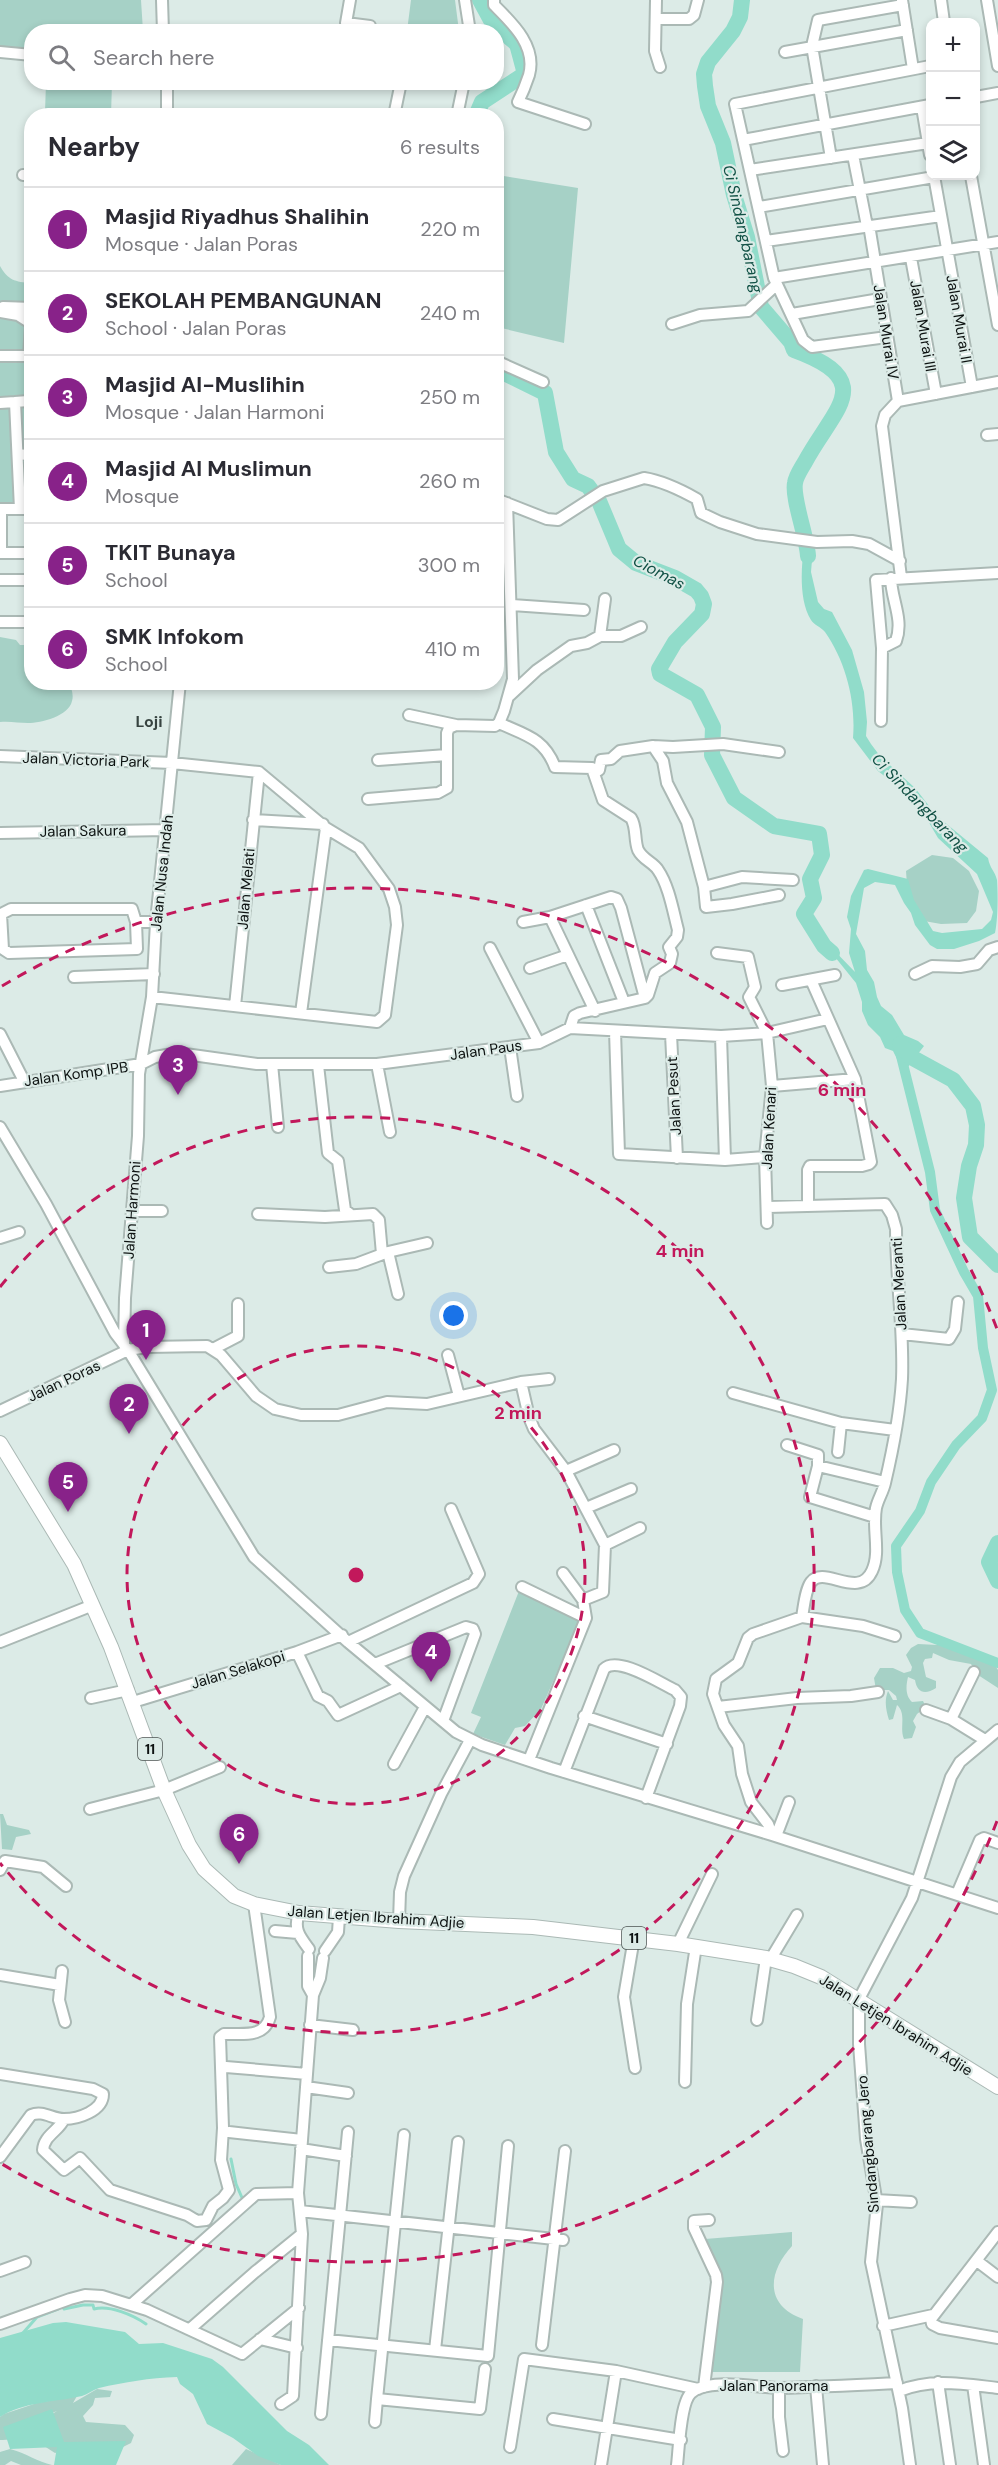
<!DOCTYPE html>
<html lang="en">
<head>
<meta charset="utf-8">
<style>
  :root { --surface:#fff; --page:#f2f2f3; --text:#2b2b33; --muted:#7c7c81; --line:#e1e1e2; --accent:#882289 }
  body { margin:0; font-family:"DM Sans",sans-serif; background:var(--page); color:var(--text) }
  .controls { position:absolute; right:18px; top:18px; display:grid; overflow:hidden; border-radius:12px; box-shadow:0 3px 9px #0003 }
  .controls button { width:54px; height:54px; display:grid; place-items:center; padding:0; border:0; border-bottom:2px solid var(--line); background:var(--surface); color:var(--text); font:30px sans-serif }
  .you { position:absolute; left:454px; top:1316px; width:21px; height:21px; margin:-15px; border:4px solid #fff; border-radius:50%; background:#1a73e8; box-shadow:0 0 0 9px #1a73e833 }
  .badge { display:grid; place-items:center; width:39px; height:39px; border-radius:50%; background:var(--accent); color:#fff; font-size:20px; font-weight:700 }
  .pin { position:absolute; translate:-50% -50px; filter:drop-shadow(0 2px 3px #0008) }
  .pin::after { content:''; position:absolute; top:32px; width:21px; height:18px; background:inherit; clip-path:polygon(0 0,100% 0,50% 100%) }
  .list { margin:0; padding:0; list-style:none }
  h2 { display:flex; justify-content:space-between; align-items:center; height:78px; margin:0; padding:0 24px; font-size:26px }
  h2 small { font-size:20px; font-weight:400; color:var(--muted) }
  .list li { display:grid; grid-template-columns:39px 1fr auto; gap:18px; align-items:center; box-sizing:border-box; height:84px; padding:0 24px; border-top:2px solid var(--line) }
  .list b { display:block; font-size:22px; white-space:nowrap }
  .list p { margin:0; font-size:20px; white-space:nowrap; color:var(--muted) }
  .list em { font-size:20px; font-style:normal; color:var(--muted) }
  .icon { flex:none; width:33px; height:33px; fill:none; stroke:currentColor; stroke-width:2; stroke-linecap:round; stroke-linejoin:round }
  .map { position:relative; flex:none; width:998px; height:2465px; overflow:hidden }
  .search { position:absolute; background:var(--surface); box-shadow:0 3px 9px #0003; left:24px; top:24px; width:480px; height:66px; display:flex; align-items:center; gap:15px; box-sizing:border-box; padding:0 21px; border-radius:24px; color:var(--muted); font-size:22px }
  .panel { position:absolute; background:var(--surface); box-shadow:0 3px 9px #0003; left:24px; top:108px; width:480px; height:582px; border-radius:24px }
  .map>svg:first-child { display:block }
  .green { fill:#a6d1c6 }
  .water { fill:#91dcca }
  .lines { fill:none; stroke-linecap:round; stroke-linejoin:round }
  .stream { stroke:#91dcca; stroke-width:3 }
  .canal { stroke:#91dcca; stroke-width:10 }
  .river { stroke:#91dcca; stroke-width:16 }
  .minor-casing { stroke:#abb9b5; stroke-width:14 }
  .major-casing { stroke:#abb9b5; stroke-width:16 }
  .minor { stroke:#fff; stroke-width:10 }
  .major { stroke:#fff; stroke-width:14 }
  .ring { fill:none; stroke:#c2185b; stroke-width:3; stroke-dasharray:10 8 }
  .labels { text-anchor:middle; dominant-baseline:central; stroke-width:4.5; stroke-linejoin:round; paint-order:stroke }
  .shield { fill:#dcebe7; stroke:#4b5351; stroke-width:1.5 }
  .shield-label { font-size:14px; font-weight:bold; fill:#0d1211 }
  .street-label { font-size:15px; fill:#0d1211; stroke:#dcebe7 }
  .water-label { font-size:16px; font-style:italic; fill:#115145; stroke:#dcebe7 }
  .neighbourhood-label { font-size:16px; font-weight:bold; fill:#374340; stroke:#dcebe7 }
  .centre { fill:#c2185b; stroke:#dcebe7; stroke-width:3 }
  .ring-label { font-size:18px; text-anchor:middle; font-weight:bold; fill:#c2185b; stroke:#dcebe7; stroke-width:4.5; stroke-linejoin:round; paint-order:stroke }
</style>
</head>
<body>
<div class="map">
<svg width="998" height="2465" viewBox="0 0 998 2465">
  <rect width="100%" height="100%" fill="#dcebe7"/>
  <path class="green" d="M0,0H141L143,31L32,32L31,57L0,56Z
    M411,0H455L459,31H407Z
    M46,83H112L111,115L45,112Z
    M497,175L578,188L564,343L497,327Z
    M0,266C8,280 15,282 31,283L30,504H0Z
    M0,637L16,640L20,645H31L32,682L70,683C71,688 74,695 72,701C69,716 41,723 28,723C19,723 10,721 0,722Z
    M932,855L953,858L969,871L979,891L976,911L967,923L941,924L924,921L908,899L906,871Z
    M519,1591L580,1620L541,1709L525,1726L515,1728L505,1745L473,1734L481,1717L471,1713Z
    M918,1644L957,1646L971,1650L994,1664L998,1670V1688L978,1675L971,1664L949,1660L933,1653L932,1658L925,1659L923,1663L926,1677L936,1681V1688C925,1695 917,1693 915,1680L908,1677C906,1686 905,1695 912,1702L923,1701L926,1707L917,1714L913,1721L916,1727L912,1738L904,1739C899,1728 907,1714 897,1705L893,1719L889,1720C886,1710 884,1701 888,1691L893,1700H897L896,1696L889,1690H876L874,1678L880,1668H893L904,1673L911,1671L912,1667L906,1655L911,1648Z
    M0,1814H3L7,1825L29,1830L31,1834L16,1837L12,1850L2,1849Z
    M792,2232V2246C768,2272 764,2305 803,2319L800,2372H711L722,2281L705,2239Z
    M97,2389L112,2391L110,2397L95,2398L93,2405L83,2416L86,2422L125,2425L134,2435L131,2443L123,2447C101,2440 76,2446 55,2453L41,2444L49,2416L57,2411C36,2418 22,2442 0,2440V2417L4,2414L37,2403L77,2396L73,2403Z
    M10,2449C26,2453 38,2462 52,2465H21L11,2461L5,2465H0V2452Z
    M246,2449L281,2465H232Z"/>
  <path class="water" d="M804,547L813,548L811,572L818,602L824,609L832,612L852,650L864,692L867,722L866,736L871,744L880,756L915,788L937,816L988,858C990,869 995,871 997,880C998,895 998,918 995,933L979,941L954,949H937L930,945L915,925L911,913L904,903L895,885L875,882L864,888L856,934L865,951L867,970L874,982L877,997L881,1006L892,1015L904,1035L918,1041L924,1046L908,1067L900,1065L893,1051L885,1048L880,1037L868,1025L862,1011V1002L856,983L835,957L825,951L814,930H819L826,942L855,972L849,953L851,929L847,917L851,896L864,870L868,869L908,879L914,900L933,931L942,933L982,929L991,920L993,912L977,874L938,838L924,814L901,789L878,771L853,738C856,702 846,662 825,632C821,627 814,625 811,620C799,601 801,568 804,547Z
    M66,2322L125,2332L139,2344L163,2343L212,2359L223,2367L287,2431L309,2445L329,2465H281L258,2456L233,2438L207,2424L193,2394L180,2384L177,2377C149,2378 125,2382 99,2388C93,2390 88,2394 82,2396C55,2402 23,2402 0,2417V2338L53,2323Z
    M52,2409L64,2442L126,2441L116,2465H54L57,2447L10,2449L3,2427Z"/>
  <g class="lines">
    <path class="stream" d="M231,2159L236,2184L243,2200
      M64,2309L83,2305H93L94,2309C110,2305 133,2315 146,2324
      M23,2333L37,2317L58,2309"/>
    <path class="canal" d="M901,1056L930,1172L935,1210L964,1272L978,1296L983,1348L992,1390L982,1418L956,1445L931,1482L920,1511L896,1546L897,1572L905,1610L920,1633L998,1663"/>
    <path class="river" d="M742,0L740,17L733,31L708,62L704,74L705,86L708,106L723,143L734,195L747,237L761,307L791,342L794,350C879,381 834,408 805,462C801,469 796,476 795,483C792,498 807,537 808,556
      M476,116L482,102L525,74L517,44L493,24L480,0
      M496,369L545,393L556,452L573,479L588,486L599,501L619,549L636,563L675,578L696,590L701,596L704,604L702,614L675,642L659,669L660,674L697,695L713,727L712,755L734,798L774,826L819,834L822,855L810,879L814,898L804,914L824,946L832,953
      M900,1044L911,1057L953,1080L973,1106L977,1125L976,1145L969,1166L964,1198L970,1237L998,1265
      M998,1543L989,1562L998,1581"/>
    <g class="minor-casing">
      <path id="minor" d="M162,0L163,32
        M350,0L346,23L370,26V32
        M465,0L470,32
        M494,0V5C512,23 537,46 529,75C526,84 522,94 518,102L585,124
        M656,0L655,51L660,67
        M902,0L913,69
        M941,0L944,22
        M987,0L998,66
        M657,19H689L694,15L698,0
        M0,52L32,55
        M785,52L907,30
        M167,82V116
        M976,97L998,93
        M922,107L930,155
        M458,111L464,82
        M394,116L401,82
        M743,140L930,105
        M853,155L867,226
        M831,158L812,46L818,20L903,5
        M750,170L928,143
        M23,175H32
        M934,176L972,387
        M971,176L998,325
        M759,207L934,177
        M869,225L898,401
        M766,241L941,216
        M911,258L936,394
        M774,278L998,242
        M3,307L32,308
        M0,312L18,315L32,324
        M792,314L880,299
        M672,324L700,315L748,311L776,285
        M887,337L812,347L803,340L774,278L735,104L930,66
        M0,356H32
        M29,356L31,324
        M496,361L543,382
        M898,401L885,415L882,426L901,577
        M898,401L998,382
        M15,402L28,401
        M0,403L15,402L20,509
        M987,435L998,434
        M18,455L32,454
        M496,499L547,519L558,520L603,491L644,478C663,481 681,490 697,499L701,513L720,522L757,534L817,542L852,541L869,544L900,561
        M32,509H1V553H32
        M0,580H32
        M512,605L584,610
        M0,622H32
        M600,636L605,599
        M882,648L896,641C904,619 891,599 891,578
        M509,696L537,670L571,646L587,643L600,636H621L641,627
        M409,715L456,725
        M881,721L882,648L876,580L998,573
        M499,723C525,735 544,738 555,767L592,768L603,800L631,818C637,827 634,840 638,850C643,860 653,862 658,870C669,886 673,911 678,930L677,937L669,947L672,954L670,963L655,973L648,995L645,998
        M653,746L663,761L667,783L687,822L704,887L706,907L732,904L779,895
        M0,756L172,763L259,772
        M378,760L447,755
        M594,773L599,770L601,760L611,759L620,751L653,746L673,747L723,744L779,752
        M368,799L438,793L447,788V733L449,728L456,725L495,726L499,723L504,711L513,679L507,503
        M253,820L323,824
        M0,833L166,830
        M704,887L742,877L793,880
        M586,905L624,1002
        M550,917L595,1011
        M136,922L137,949L9,953L3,949L1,914L11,909H132L136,922H156
        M523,922L550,917L611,897L617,899L621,908L645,998L580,1013L574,1016L570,1028
        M490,948L539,1043
        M717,953L748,957L755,987L749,997L767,1033L772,1086L765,1157L767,1223
        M530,968L568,955
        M915,974L932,966L960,967L977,964L989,950L998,947
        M74,977L154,974
        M782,985L835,975
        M152,997L377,1022L385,1015L397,925L395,907L389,889L359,848L326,828L259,772
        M235,1006L259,772
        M301,1013L326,828
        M615,1031L619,1154L725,1160L765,1157
        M0,1034L24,1081
        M671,1034L677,1158
        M721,1036L725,1160
        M510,1047L517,1096
        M272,1064L278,1127
        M377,1064L390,1132
        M318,1065L328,1153L338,1161L345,1210L350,1214
        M0,1086L141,1064L155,1057L178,1053L257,1064H377L539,1043L570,1028L721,1036L767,1033L828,1019
        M772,1086L855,1079
        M0,1127L46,1204L115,1333L128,1350L254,1557L348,1642L456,1732L482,1745L551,1768L772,1835L998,1908
        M808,1206V1170L810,1166H862L869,1164L871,1162L855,1079L811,980
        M768,1207L885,1204L892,1215L896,1229C896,1280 904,1329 902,1379C900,1413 893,1449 885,1483C883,1492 878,1499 876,1508C872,1529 881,1552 872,1571C859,1600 824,1565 811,1582C805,1590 804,1607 802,1617
        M132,1211H162
        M258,1214L325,1217L373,1214L379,1220L382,1254
        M0,1238L19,1232
        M388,1252L398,1294
        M329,1267L356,1264L388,1252L427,1243
        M902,1334L949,1339L955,1329L958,1302
        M124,1345L125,1298L138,1136L139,1074L152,997L156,922L180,682
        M213,1349L238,1336V1304
        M448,1355L459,1396
        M521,1382L529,1417L534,1429L566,1471L605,1545L603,1592L583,1600
        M733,1393L841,1423L895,1430
        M0,1411L128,1350L147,1347L207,1346L221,1355L256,1396L275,1409L301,1415H338L387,1402L427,1404L521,1382L549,1379
        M787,1445L818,1455V1466L810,1497L875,1517
        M838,1452L841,1423
        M818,1466L885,1482
        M566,1471L614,1450
        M586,1508L631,1489
        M605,1545L640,1528
        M522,1587L586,1618
        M0,1642L93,1605
        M348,1642L473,1583L479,1574L451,1509
        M297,1652L318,1696L328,1701L338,1715L401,1686
        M375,1664L466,1627L473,1629L475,1634L443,1721
        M91,1698L128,1690
        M133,1702L297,1652L342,1635
        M718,1707L797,1698L851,1696L878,1692
        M926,1710L951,1719L985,1740
        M584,1716L667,1744
        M951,1719L974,1672
        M529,1760L586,1618L583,1600L563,1573
        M394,1764L425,1707
        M564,1772L604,1669C617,1655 660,1683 675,1690L681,1697L680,1706L646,1798
        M90,1809L164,1790L220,1767
        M772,1835L768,1824L751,1802L742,1774L738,1746L724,1725L713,1694L716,1679L738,1663L748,1638L753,1634L802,1617L863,1626L895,1636
        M776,1836L789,1802
        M0,1870L5,1861L43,1867L66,1886
        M957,1894L980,1840L984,1838L998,1843
        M299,1913C293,1929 300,1937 309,1949
        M399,1921L400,1892L404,1876L441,1794L470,1740
        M275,1931L298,1933
        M634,1938L624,1997L635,2068
        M678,1944L712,1874
        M325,1951L338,1932L339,1917
        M308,1956V1986L313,1995
        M770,1960L797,1915
        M62,1971L59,2000L65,2022
        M0,1975L60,1985
        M757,2020L766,1958
        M310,2025L353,2030
        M226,2067L307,2074
        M0,2074L93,2089L103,2094C103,2111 78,2119 64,2119C52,2119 43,2110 31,2115L0,2157
        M685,2082L687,2004L696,1946
        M306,2087L348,2093
        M64,2119C59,2131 44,2135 43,2150L64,2170L80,2158L110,2190L187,2215L197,2221L206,2220L213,2206L223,2198L229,2190L221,2160L223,2128L220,2037L224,2034C241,2033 264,2039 270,2017L254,1904
        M229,2132L302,2140
        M404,2135L377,2399L480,2409L485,2369
        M301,2149L346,2156
        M876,2200L911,2202
        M300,2211L563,2240
        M998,2232L931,2319L932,2324L940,2328L998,2338
        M977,2261L998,2277
        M0,2271L25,2262
        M132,2304L256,2194L298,2193
        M0,2324L70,2299L85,2295L102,2296L147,2310L242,2354L299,2308
        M883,2326L933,2315
        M190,2329L255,2272L302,2234
        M260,2339L297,2348
        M328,2340L488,2356L508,2146
        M542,2345L565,2151
        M435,2350L458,2142
        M938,2382L950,2465
        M973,2385L984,2465
        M816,2386L823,2465
        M704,2387L717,2282L716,2275L694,2228V2221L709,2220
        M779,2388V2417L783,2451
        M899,2391C932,2378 963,2384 998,2388
        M281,2404L293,2396L302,2234L298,2193L313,1995L320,1978L323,1958
        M321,2414L348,2132
        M553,2419L681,2440
        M375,2422L377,2399
        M510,2447L524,2359L616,2371L698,2389
        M601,2465L616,2371
        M677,2465C679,2450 680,2403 691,2393C708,2377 759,2388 781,2388C820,2387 858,2385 897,2383
        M910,2465L902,2408L871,2262L877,2204L866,2139L859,2044V1999L912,1898L951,1777L960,1762L998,1730"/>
    </g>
    <g class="major-casing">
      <path id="major" d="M0,1443L74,1564L111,1647L164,1790L189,1845L204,1869L234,1896L254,1904L299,1913L399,1921L533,1927L678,1944L766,1958L794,1966L821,1977L998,2087"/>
    </g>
    <use href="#minor" class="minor"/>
    <use href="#major" class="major"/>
  </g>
  <g class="ring">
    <circle cx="356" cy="1575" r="229"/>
    <path d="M0 1287A458 458 0 1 1 0 1863"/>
    <path d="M997 1821A687 687 0 0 1 2 2164M2 986A687 687 0 0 1 997 1329"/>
  </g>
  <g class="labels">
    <g class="shield">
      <rect x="138" y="1738" width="24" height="22" rx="4.5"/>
      <rect x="622" y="1927" width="24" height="22" rx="4.5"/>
    </g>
    <g class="shield-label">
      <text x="150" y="1749">11</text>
      <text x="634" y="1938">11</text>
    </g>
    <g class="street-label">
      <text transform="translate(959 319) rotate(80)">Jalan Murai II</text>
      <text transform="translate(923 326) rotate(80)">Jalan Murai III</text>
      <text transform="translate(886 332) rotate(81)">Jalan Murai IV</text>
      <text transform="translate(86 760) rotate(2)">Jalan Victoria Park</text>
      <text transform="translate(83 831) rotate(-1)">Jalan Sakura</text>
      <text transform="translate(162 873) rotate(-84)">Jalan Nusa Indah</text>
      <text transform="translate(246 889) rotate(-85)">Jalan Melati</text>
      <text transform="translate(486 1050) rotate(-8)">Jalan Paus</text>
      <text transform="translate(76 1074) rotate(-8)">Jalan Komp IPB</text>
      <text transform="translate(674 1096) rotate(-93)">Jalan Pesut</text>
      <text transform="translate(769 1128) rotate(-87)">Jalan Kenari</text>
      <text transform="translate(132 1210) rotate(-86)">Jalan Harmoni</text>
      <text transform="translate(899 1284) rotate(-93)">Jalan Meranti</text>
      <text transform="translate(64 1381) rotate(-25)">Jalan Poras</text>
      <text transform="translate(238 1670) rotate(-17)">Jalan Selakopi</text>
      <text transform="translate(376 1917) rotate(4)">Jalan Letjen Ibrahim Adjie</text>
      <text transform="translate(896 2025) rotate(32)">Jalan Letjen Ibrahim Adjie</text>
      <text transform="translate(868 2144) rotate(-95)">Sindangbarang Jero</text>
      <text x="774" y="2386">Jalan Panorama</text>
    </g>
    <g class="water-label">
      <text transform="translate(743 229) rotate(77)">Ci Sindangbarang</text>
      <text transform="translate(659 572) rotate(28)">Ciomas</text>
      <text transform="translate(920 803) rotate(46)">Ci Sindangbarang</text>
    </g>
    <g class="neighbourhood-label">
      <text x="149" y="721">Loji</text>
    </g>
  </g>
  <circle cx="356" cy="1575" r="9" class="centre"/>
  <g class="ring-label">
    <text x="842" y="1096">6 min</text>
    <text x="680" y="1257">4 min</text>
    <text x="518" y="1419">2 min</text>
  </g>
</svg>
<div class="controls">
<button>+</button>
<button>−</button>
<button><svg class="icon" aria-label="layers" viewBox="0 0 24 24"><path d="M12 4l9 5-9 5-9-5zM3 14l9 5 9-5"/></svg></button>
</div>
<div class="you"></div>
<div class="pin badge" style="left:146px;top:1360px">1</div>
<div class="pin badge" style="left:129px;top:1434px">2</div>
<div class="pin badge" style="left:178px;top:1095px">3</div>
<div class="pin badge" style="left:431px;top:1682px">4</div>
<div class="pin badge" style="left:68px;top:1512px">5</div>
<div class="pin badge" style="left:239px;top:1864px">6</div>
<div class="search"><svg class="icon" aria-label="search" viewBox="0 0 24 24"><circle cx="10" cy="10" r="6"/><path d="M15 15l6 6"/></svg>Search here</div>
<section class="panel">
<h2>Nearby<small>6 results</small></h2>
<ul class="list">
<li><span class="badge">1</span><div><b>Masjid Riyadhus Shalihin</b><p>Mosque · Jalan Poras</p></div><em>220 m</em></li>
<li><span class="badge">2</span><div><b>SEKOLAH PEMBANGUNAN</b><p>School · Jalan Poras</p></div><em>240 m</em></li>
<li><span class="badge">3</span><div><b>Masjid Al-Muslihin</b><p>Mosque · Jalan Harmoni</p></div><em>250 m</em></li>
<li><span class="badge">4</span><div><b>Masjid Al Muslimun</b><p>Mosque</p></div><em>260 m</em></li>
<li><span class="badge">5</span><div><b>TKIT Bunaya</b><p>School</p></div><em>300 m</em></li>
<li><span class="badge">6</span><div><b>SMK Infokom</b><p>School</p></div><em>410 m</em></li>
</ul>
</section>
</div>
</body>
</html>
